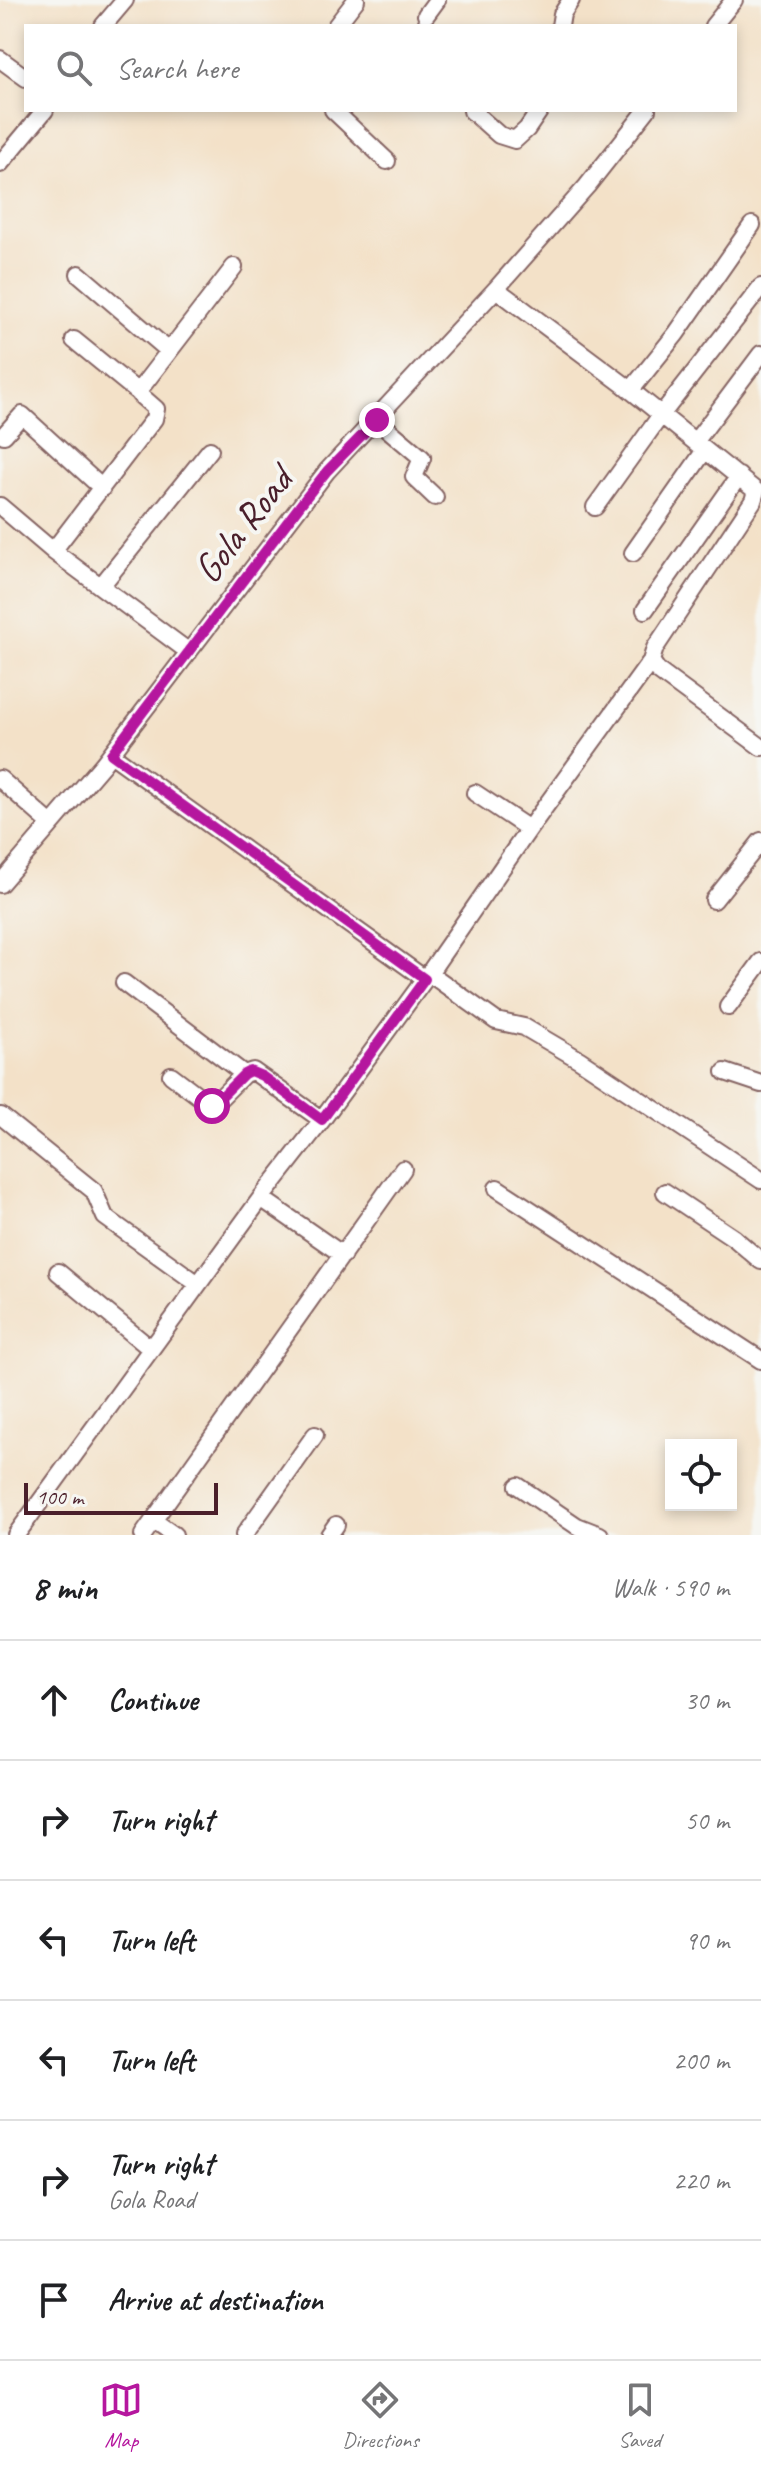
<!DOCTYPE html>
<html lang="en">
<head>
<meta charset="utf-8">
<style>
  :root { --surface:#fff; --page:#f2f2f2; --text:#202124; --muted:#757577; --line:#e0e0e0; --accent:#b5179e }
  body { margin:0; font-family:Caveat,sans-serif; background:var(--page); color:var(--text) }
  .controls { position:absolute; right:24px; bottom:24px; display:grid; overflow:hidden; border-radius:0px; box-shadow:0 4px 12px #0003 }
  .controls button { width:72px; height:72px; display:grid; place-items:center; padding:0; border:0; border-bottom:2px solid var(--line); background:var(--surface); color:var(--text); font:40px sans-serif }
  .scale { position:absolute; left:24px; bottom:20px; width:194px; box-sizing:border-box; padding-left:8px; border:4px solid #4a1f2b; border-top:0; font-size:22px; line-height:28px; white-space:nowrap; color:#4a1f2b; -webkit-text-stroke:6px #f6f6f2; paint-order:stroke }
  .stop { position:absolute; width:24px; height:24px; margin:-18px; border:6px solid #b5179e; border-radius:50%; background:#fff }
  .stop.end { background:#b5179e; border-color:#fff; box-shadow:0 2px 8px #0008 }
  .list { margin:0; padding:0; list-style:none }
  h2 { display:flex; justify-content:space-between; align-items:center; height:104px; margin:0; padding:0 32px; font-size:34px }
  h2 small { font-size:26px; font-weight:400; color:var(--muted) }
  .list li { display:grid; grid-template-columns:52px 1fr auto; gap:24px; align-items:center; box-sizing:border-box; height:120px; padding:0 32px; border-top:2px solid var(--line) }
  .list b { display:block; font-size:30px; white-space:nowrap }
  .list p { margin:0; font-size:26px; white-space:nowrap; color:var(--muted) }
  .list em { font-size:26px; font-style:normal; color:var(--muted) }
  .icon { flex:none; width:44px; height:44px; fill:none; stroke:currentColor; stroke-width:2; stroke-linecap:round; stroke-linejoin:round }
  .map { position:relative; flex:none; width:761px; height:1535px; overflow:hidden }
  .search { position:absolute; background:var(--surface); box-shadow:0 4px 12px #0003; left:24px; right:24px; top:24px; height:88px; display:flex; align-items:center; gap:20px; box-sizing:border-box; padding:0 28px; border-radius:0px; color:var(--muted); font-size:30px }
  .sheet { height:824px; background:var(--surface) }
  nav { display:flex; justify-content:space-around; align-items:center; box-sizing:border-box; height:112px; border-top:2px solid var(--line); background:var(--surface); font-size:22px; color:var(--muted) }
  nav a { display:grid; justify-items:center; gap:4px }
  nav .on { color:var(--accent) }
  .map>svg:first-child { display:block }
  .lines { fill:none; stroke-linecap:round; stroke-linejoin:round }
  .minor-casing { stroke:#856362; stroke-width:20 }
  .minor { stroke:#fff; stroke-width:16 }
  .route { stroke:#b5179e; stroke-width:10 }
  .labels { text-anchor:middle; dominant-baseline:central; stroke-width:8; stroke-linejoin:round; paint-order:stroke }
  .street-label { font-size:40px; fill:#4a1f2b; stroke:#f6f6f2 }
</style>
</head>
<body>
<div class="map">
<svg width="761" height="1535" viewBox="0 0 761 1535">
  <rect width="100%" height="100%" fill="#f6f6f2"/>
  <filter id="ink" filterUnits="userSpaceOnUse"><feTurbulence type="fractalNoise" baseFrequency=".0125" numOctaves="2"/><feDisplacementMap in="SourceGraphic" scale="16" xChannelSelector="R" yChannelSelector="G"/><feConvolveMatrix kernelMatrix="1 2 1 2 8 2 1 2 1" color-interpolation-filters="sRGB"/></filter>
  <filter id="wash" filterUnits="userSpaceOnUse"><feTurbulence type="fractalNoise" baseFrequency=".006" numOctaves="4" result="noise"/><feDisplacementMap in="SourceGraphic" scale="32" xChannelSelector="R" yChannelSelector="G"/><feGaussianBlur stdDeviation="1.8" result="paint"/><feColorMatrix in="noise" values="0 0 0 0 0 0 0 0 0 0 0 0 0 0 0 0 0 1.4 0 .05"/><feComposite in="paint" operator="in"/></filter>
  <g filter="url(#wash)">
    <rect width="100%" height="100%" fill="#f3e1c8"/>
  </g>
  <g filter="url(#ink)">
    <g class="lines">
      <g class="minor-casing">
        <path id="minor" d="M426,15L437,0
          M103,26L125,0
          M336,26L356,0
          M560,26L562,14L571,0
          M713,26L734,0
          M0,59L26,78
          M333,110L387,161
          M472,111L499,135L515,140L527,129L540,110
          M0,164L45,110
          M79,274L169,351
          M496,289L623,384L756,491L753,501L655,648L651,661L658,671L761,747
          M74,340L139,393
          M631,390L676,334L752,225
          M377,420L422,458L414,477L435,497
          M4,435L22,415L102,488
          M695,442L761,354
          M0,506L53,551L189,652
          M595,507L661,415L761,287
          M53,551L154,419L156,409L140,395V389L234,267
          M633,553L705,450
          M101,586L210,450
          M645,610L739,476
          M111,754L425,979
          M0,779L51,824
          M475,793L529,829
          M0,884L103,764L327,471L496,289L587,186L647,110
          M714,900L761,841
          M429,973L496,1021L524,1027L580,1060L761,1180
          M124,983L244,1074
          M728,1007L761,962
          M725,1072L761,1084
          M171,1075L212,1106L244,1074L253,1071L322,1120
          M1,1116L94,1191L105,1217L198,1284
          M497,1188L761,1360
          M665,1192L734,1238L761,1261
          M261,1198L343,1255
          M58,1272L151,1349
          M518,1486L577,1526L600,1535
          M154,1521L174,1535
          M16,1535L261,1198L322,1120L425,979L529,829L651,661
          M143,1535L403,1169
          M244,1535L315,1435
          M329,1535L336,1525"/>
      </g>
      <use href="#minor" class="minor"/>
    </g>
  </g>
  <g class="lines" filter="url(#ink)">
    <path class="route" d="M212,1106L244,1074L250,1071L262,1076L322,1120L425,979L111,754L301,504L327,471L377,420"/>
  </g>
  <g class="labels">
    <g class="street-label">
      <text transform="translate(243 525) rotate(-52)">Gola Road</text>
    </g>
  </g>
</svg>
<div class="controls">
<button><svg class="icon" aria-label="locate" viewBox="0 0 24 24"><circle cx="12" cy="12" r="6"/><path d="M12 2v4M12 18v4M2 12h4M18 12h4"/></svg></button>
</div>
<div class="scale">100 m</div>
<div class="stop" style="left:212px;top:1106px"></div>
<div class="stop end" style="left:377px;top:420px"></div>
<div class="search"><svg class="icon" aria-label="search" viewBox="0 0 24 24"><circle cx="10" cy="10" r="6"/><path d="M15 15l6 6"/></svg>Search here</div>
</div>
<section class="sheet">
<h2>8 min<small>Walk · 590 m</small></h2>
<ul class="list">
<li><svg class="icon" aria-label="ahead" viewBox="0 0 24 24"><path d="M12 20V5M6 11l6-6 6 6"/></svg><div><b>Continue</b></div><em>30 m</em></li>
<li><svg class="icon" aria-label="right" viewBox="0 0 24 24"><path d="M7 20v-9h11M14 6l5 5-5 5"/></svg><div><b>Turn right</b></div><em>50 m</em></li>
<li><svg class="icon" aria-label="left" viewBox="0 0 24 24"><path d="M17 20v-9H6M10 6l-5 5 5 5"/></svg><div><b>Turn left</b></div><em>90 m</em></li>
<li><svg class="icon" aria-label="left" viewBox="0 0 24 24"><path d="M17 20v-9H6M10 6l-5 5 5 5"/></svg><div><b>Turn left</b></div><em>200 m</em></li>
<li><svg class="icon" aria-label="right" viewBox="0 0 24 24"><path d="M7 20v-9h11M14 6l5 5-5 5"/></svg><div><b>Turn right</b><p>Gola Road</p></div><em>220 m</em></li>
<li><svg class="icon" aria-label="arrive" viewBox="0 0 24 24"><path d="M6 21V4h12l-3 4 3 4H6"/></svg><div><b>Arrive at destination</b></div></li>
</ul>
</section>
<nav>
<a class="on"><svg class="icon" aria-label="map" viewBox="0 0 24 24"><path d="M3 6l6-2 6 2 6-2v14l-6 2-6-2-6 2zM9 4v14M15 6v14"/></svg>Map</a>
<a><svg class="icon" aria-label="directions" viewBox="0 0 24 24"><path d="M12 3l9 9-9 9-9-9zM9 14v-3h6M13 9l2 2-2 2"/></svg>Directions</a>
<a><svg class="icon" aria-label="saved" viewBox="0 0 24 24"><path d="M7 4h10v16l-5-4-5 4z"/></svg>Saved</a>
</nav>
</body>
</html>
